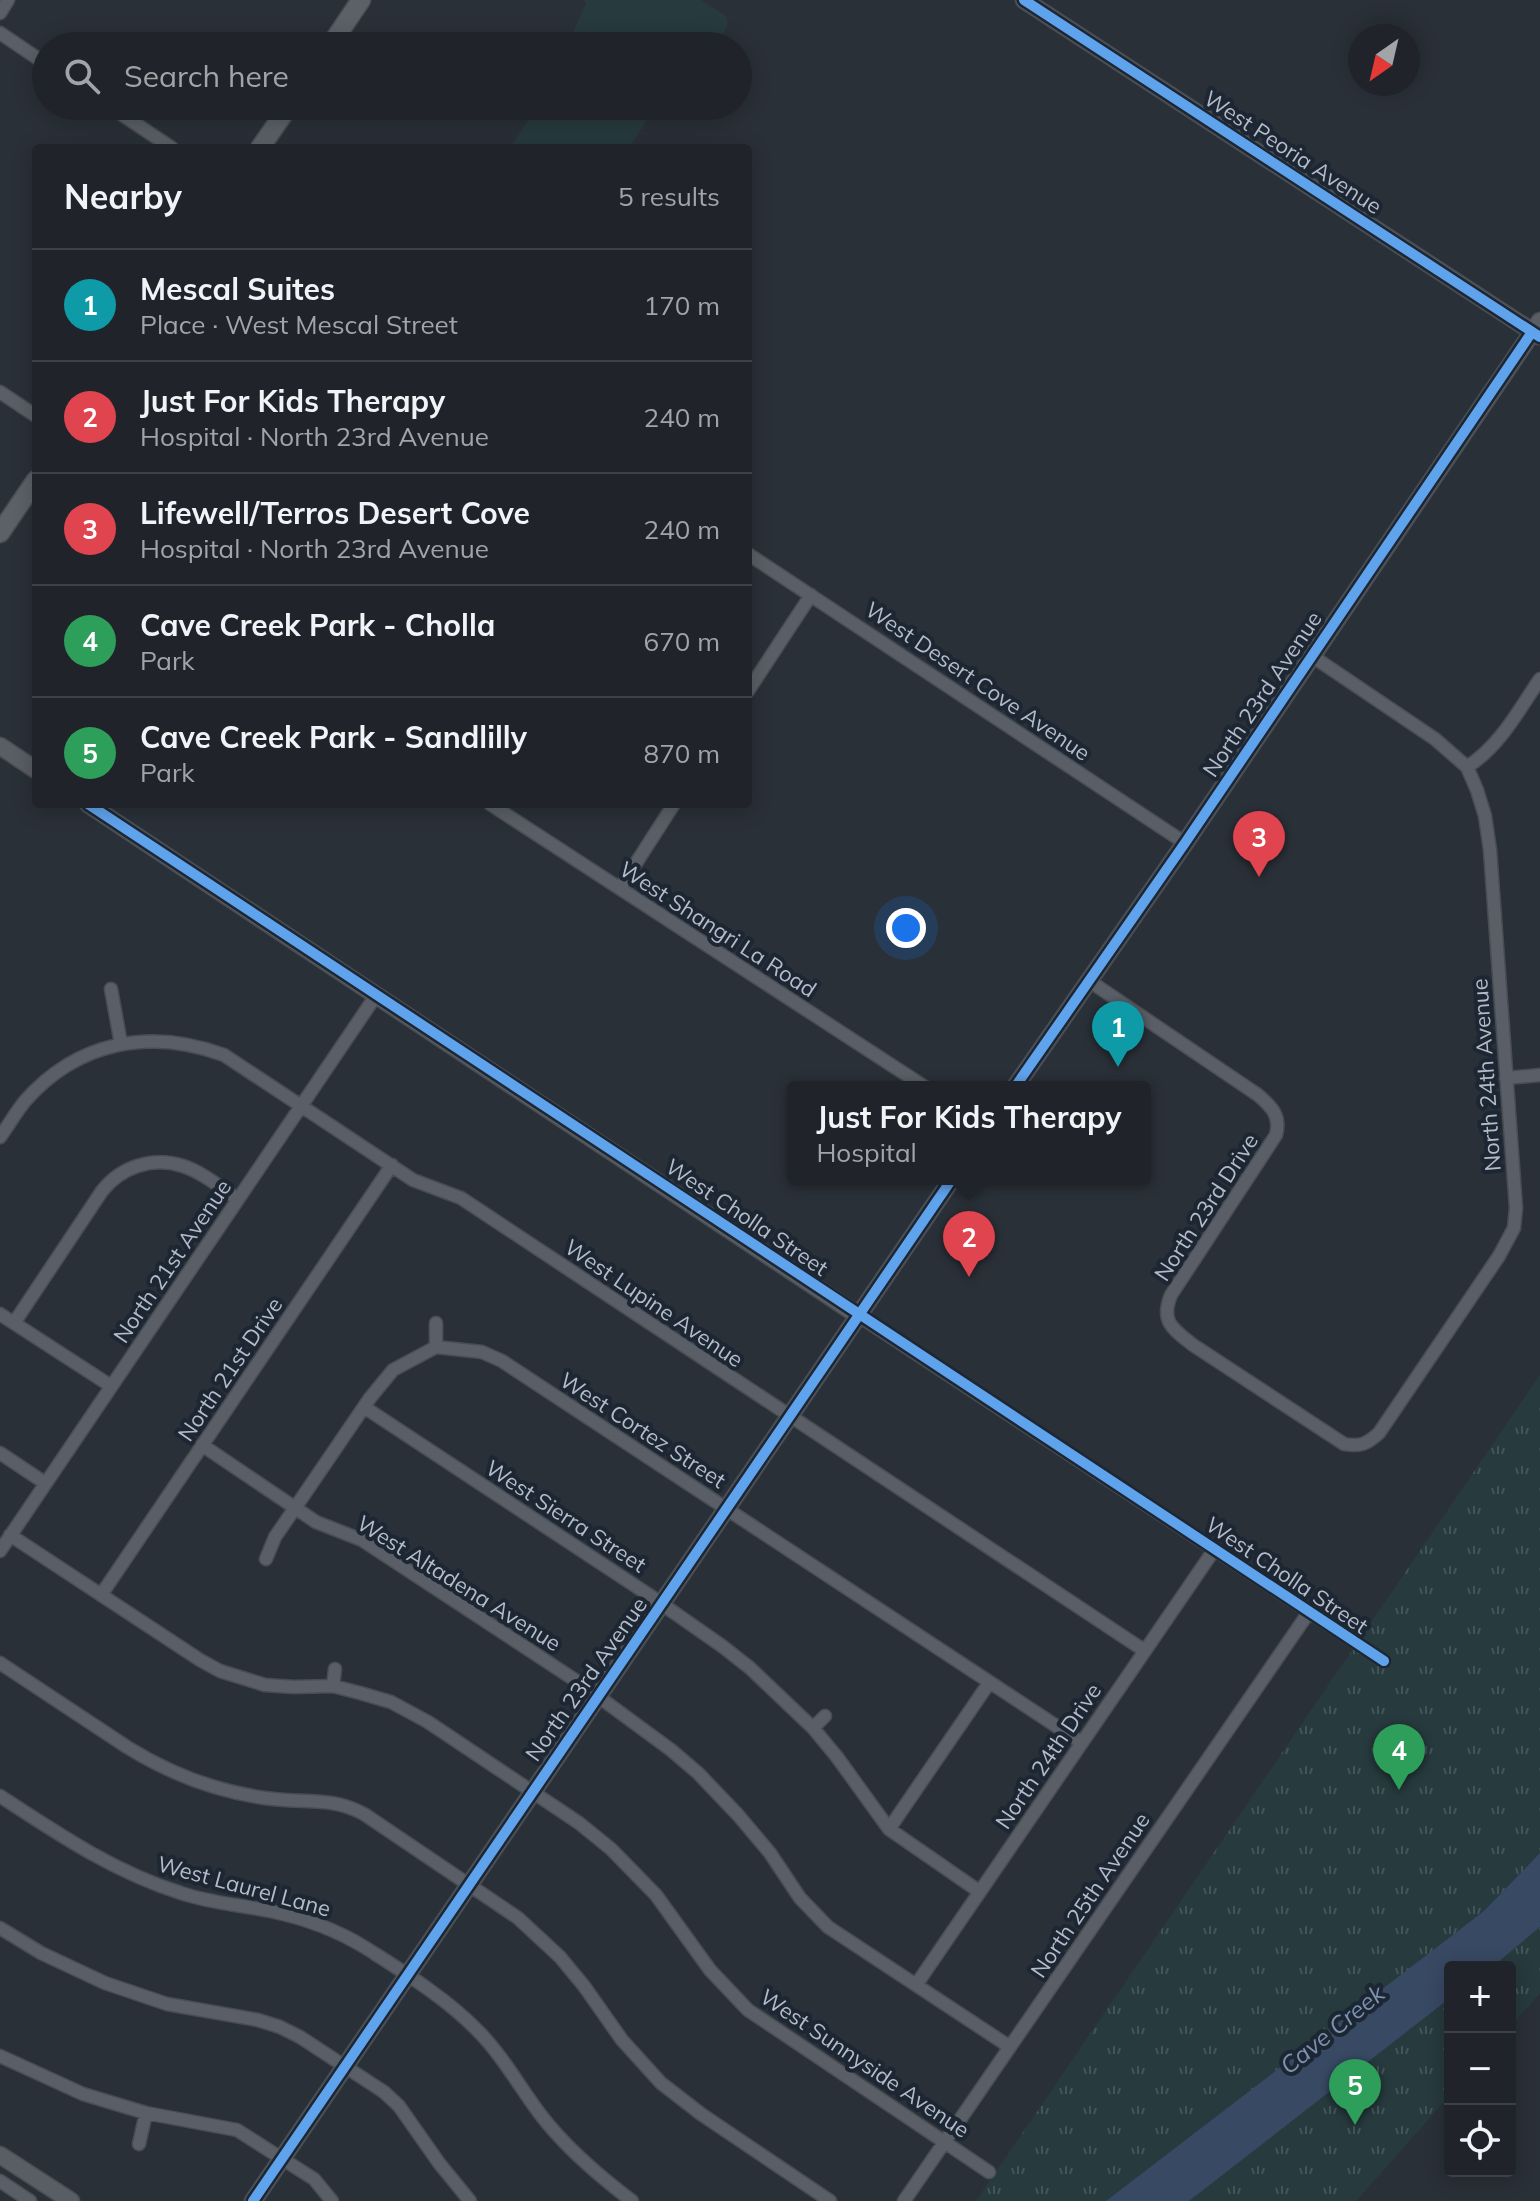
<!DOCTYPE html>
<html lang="en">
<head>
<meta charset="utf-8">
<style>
  :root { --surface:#20242a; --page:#2d3036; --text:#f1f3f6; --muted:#a2a4a8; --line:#3d4147; --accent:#848b96 }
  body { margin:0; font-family:Mulish,sans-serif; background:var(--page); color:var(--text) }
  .controls { position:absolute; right:24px; bottom:24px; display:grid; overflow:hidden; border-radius:8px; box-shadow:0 4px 20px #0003 }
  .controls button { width:72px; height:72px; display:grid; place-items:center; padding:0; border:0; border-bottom:2px solid var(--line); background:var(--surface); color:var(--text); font:40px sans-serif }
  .compass { position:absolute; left:1348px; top:24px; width:72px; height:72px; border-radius:50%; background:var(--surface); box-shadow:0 4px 20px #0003; rotate:214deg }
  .you { position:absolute; left:906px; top:928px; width:28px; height:28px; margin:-20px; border:6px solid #fff; border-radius:50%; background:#1a73e8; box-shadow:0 0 0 12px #1a73e833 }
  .badge { display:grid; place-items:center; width:52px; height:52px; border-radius:50%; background:var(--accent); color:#fff; font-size:26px; font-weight:700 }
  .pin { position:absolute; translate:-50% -66px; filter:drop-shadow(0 2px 4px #0008) }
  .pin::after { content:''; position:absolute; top:42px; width:28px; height:24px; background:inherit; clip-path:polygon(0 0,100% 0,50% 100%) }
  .popup { position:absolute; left:787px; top:1081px; width:364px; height:104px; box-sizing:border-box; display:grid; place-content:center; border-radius:8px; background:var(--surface); filter:drop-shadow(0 2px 6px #0005); font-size:26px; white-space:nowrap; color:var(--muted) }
  .popup b { font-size:30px; color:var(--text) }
  .popup::after { content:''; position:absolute; left:50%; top:100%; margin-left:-16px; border:16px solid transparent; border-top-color:var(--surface) }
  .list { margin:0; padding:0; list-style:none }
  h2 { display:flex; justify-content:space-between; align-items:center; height:104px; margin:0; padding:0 32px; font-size:34px }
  h2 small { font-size:26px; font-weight:400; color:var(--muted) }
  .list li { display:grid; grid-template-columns:52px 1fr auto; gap:24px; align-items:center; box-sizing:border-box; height:112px; padding:0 32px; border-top:2px solid var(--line) }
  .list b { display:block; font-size:30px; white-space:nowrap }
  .list p { margin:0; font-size:26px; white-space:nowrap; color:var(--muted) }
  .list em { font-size:26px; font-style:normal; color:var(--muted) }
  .icon { flex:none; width:44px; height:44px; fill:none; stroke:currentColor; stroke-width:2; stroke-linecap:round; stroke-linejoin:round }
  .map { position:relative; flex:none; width:1540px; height:2201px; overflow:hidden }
  .search { position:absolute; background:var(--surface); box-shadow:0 4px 20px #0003; left:32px; top:32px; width:720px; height:88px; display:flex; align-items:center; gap:20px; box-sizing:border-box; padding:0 28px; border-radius:44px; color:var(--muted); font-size:30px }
  .panel { position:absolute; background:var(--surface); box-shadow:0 4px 20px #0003; left:32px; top:144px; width:720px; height:664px; border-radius:8px }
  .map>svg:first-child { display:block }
  .grass { fill:#273a3e }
  .park { fill:url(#park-tufts) }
  .water { fill:#384963 }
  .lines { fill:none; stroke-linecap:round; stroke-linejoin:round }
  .street-casing { stroke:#484c53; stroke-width:15 }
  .secondary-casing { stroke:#484c53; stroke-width:19 }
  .primary-casing { stroke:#484c55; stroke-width:21 }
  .street { stroke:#5a5e66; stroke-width:12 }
  .secondary { stroke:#595d64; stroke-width:16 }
  .primary { stroke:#5c6168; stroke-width:18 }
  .cycleway-casing { stroke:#1d2633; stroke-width:15 }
  .cycleway { stroke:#60a3ed; stroke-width:10 }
  .labels { text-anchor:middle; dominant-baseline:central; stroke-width:8; stroke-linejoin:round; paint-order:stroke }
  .street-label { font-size:22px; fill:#b4bcc9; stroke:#1d2633 }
  .water-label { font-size:24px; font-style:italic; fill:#7c92b1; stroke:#1d2633 }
</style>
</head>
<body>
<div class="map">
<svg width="1540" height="2201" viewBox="0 0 1540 2201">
  <defs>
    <pattern id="park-tufts" width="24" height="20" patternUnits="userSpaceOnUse" patternTransform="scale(2)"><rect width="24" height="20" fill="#273a3e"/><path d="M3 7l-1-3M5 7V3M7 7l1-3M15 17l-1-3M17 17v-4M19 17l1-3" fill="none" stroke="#445559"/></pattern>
  </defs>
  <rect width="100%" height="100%" fill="#2a3038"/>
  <path class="grass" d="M583,0H701L726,16C732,27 719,39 710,46H567L586,3Z
    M538,106H656L629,148H510Z"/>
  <path class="park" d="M1540,1375V1993L1510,2027V1967H1450V2095L1356,2201H976Z"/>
  <path class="water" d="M1540,1853V1927L1492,1967H1450V1998L1189,2201H1106L1484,1911Z"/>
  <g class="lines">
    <g class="street-casing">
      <path id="street" d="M0,13L8,0
        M0,33L46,64
        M109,106L172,148
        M0,392L36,416
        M748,554L1185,843
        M748,691L811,595
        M1467,767C1500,746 1518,711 1540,679
        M490,804L925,1087
        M620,888L674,804
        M1088,980L1258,1095C1272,1107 1281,1116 1276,1135L1171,1295C1160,1322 1173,1329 1193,1345L1344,1444C1360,1447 1367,1444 1379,1433L1499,1256L1514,1228L1516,1208L1490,850L1485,816L1477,790L1467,767L1435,739L1312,656
        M111,989L121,1044
        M1506,1078L1540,1075
        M0,1137C8,1126 16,1112 25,1101C78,1041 150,1028 224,1055L413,1180L461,1198L1145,1651
        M0,1314L111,1386
        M859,1316L1384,1661
        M14,1323L102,1191C121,1167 152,1156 183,1166C202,1172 221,1188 237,1199
        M436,1323V1347
        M364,1407L649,1595L722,1646L750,1668L813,1728L837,1757L889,1829L980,1892
        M202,1445L316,1522L362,1540L584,1686L671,1750L698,1773L738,1815L770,1853L800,1898L828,1927L1010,2047
        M0,1453L45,1483
        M10,1535L200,1660L220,1671L265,1685L294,1687L333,1686L360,1693L391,1702L428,1722L579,1823L611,1849L656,1895L710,1970L748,2010L989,2172
        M0,1551L377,994
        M266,1559L275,1537L295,1508L370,1398L393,1370L436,1347L482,1352L502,1361L1082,1743
        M101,1595L392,1165
        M0,1663L127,1747C172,1775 220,1793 273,1799C307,1803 332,1797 364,1814L518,1918L560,1957L584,1986L622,2040L661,2083L701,2114L830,2201
        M333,1686L335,1669
        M813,1728L825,1716
        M0,1796C58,1834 114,1872 181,1893C210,1903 241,1905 270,1911C304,1918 337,1930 366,1948C405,1973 446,1998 478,2031C502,2055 519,2086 540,2114C565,2147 599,2176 632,2201
        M889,1829L989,1683
        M0,1928L41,1953L105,1983L167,2004L258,2020L280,2027L300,2037L384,2092L399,2106L439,2163L470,2201
        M916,1985L1214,1550
        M0,2056L83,2094L146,2113L237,2130L314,2179L332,2201
        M139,2144L146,2113
        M0,2181L30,2201
        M904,2201L1309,1612"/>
    </g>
    <g class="secondary-casing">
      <path id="secondary" d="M1024,0L1539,336
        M0,746L36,770
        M88,804L859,1316
        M1015,1087L1185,843L1540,321
        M0,2155L71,2201
        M253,2201L952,1179"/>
    </g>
    <g class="primary-casing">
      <path id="primary" d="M330,46L361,0
        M260,148L289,106
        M0,533L36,480"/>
    </g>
    <use href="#street" class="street"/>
    <use href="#secondary" class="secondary"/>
    <use href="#primary" class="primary"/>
    <g class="cycleway-casing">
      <path id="cycleway" d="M1024,0L1540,337
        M88,804L1384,1661
        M1015,1087L1185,843L1532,332
        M253,2201L952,1179"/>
    </g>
    <use href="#cycleway" class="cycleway"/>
  </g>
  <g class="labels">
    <g class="street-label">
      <text transform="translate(1293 152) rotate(33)">West Peoria Avenue</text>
      <text transform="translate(978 681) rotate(34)">West Desert Cove Avenue</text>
      <text transform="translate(1262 694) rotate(-56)">North 23rd Avenue</text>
      <text transform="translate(718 929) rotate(33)">West Shangri La Road</text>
      <text transform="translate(1486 1075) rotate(-94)">North 24th Avenue</text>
      <text transform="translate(1206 1207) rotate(-57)">North 23rd Drive</text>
      <text transform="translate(747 1217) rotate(34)">West Cholla Street</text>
      <text transform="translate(172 1261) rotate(-56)">North 21st Avenue</text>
      <text transform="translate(654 1303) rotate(34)">West Lupine Avenue</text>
      <text transform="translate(230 1369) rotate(-56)">North 21st Drive</text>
      <text transform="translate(643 1430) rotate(33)">West Cortez Street</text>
      <text transform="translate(566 1516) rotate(33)">West Sierra Street</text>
      <text transform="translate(1287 1575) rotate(34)">West Cholla Street</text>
      <text transform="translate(459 1583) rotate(32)">West Altadena Avenue</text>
      <text transform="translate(586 1679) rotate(-55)">North 23rd Avenue</text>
      <text transform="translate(1048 1756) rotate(-56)">North 24th Drive</text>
      <text transform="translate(244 1886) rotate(15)">West Laurel Lane</text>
      <text transform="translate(1090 1895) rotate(-56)">North 25th Avenue</text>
      <text transform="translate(865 2063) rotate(34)">West Sunnyside Avenue</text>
    </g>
    <g class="water-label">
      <text transform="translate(1332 2029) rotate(-39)">Cave Creek</text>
    </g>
  </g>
</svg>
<div class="controls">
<button>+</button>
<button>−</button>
<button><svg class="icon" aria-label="locate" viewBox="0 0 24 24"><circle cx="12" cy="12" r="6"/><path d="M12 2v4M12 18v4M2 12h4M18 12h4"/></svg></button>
</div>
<svg class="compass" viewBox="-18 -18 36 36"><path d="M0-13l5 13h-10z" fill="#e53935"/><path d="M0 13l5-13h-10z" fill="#a2a4a8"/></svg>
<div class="you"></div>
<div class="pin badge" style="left:1118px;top:1067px;background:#0f9aa8">1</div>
<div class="pin badge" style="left:969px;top:1277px;background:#e0444e">2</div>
<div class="popup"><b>Just For Kids Therapy</b>Hospital</div>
<div class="pin badge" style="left:1259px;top:877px;background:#e0444e">3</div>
<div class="pin badge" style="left:1399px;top:1790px;background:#2e9e5b">4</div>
<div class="pin badge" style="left:1355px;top:2125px;background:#2e9e5b">5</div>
<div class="search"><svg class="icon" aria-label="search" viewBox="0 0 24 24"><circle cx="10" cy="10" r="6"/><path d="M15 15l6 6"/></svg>Search here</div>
<section class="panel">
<h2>Nearby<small>5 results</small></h2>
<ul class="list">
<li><span class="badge" style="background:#0f9aa8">1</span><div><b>Mescal Suites</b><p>Place · West Mescal Street</p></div><em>170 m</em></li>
<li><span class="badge" style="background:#e0444e">2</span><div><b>Just For Kids Therapy</b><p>Hospital · North 23rd Avenue</p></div><em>240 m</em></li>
<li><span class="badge" style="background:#e0444e">3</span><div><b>Lifewell/Terros Desert Cove</b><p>Hospital · North 23rd Avenue</p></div><em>240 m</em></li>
<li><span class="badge" style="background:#2e9e5b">4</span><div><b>Cave Creek Park - Cholla</b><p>Park</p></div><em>670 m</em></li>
<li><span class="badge" style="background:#2e9e5b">5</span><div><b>Cave Creek Park - Sandlilly</b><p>Park</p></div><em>870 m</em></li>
</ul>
</section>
</div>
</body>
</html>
